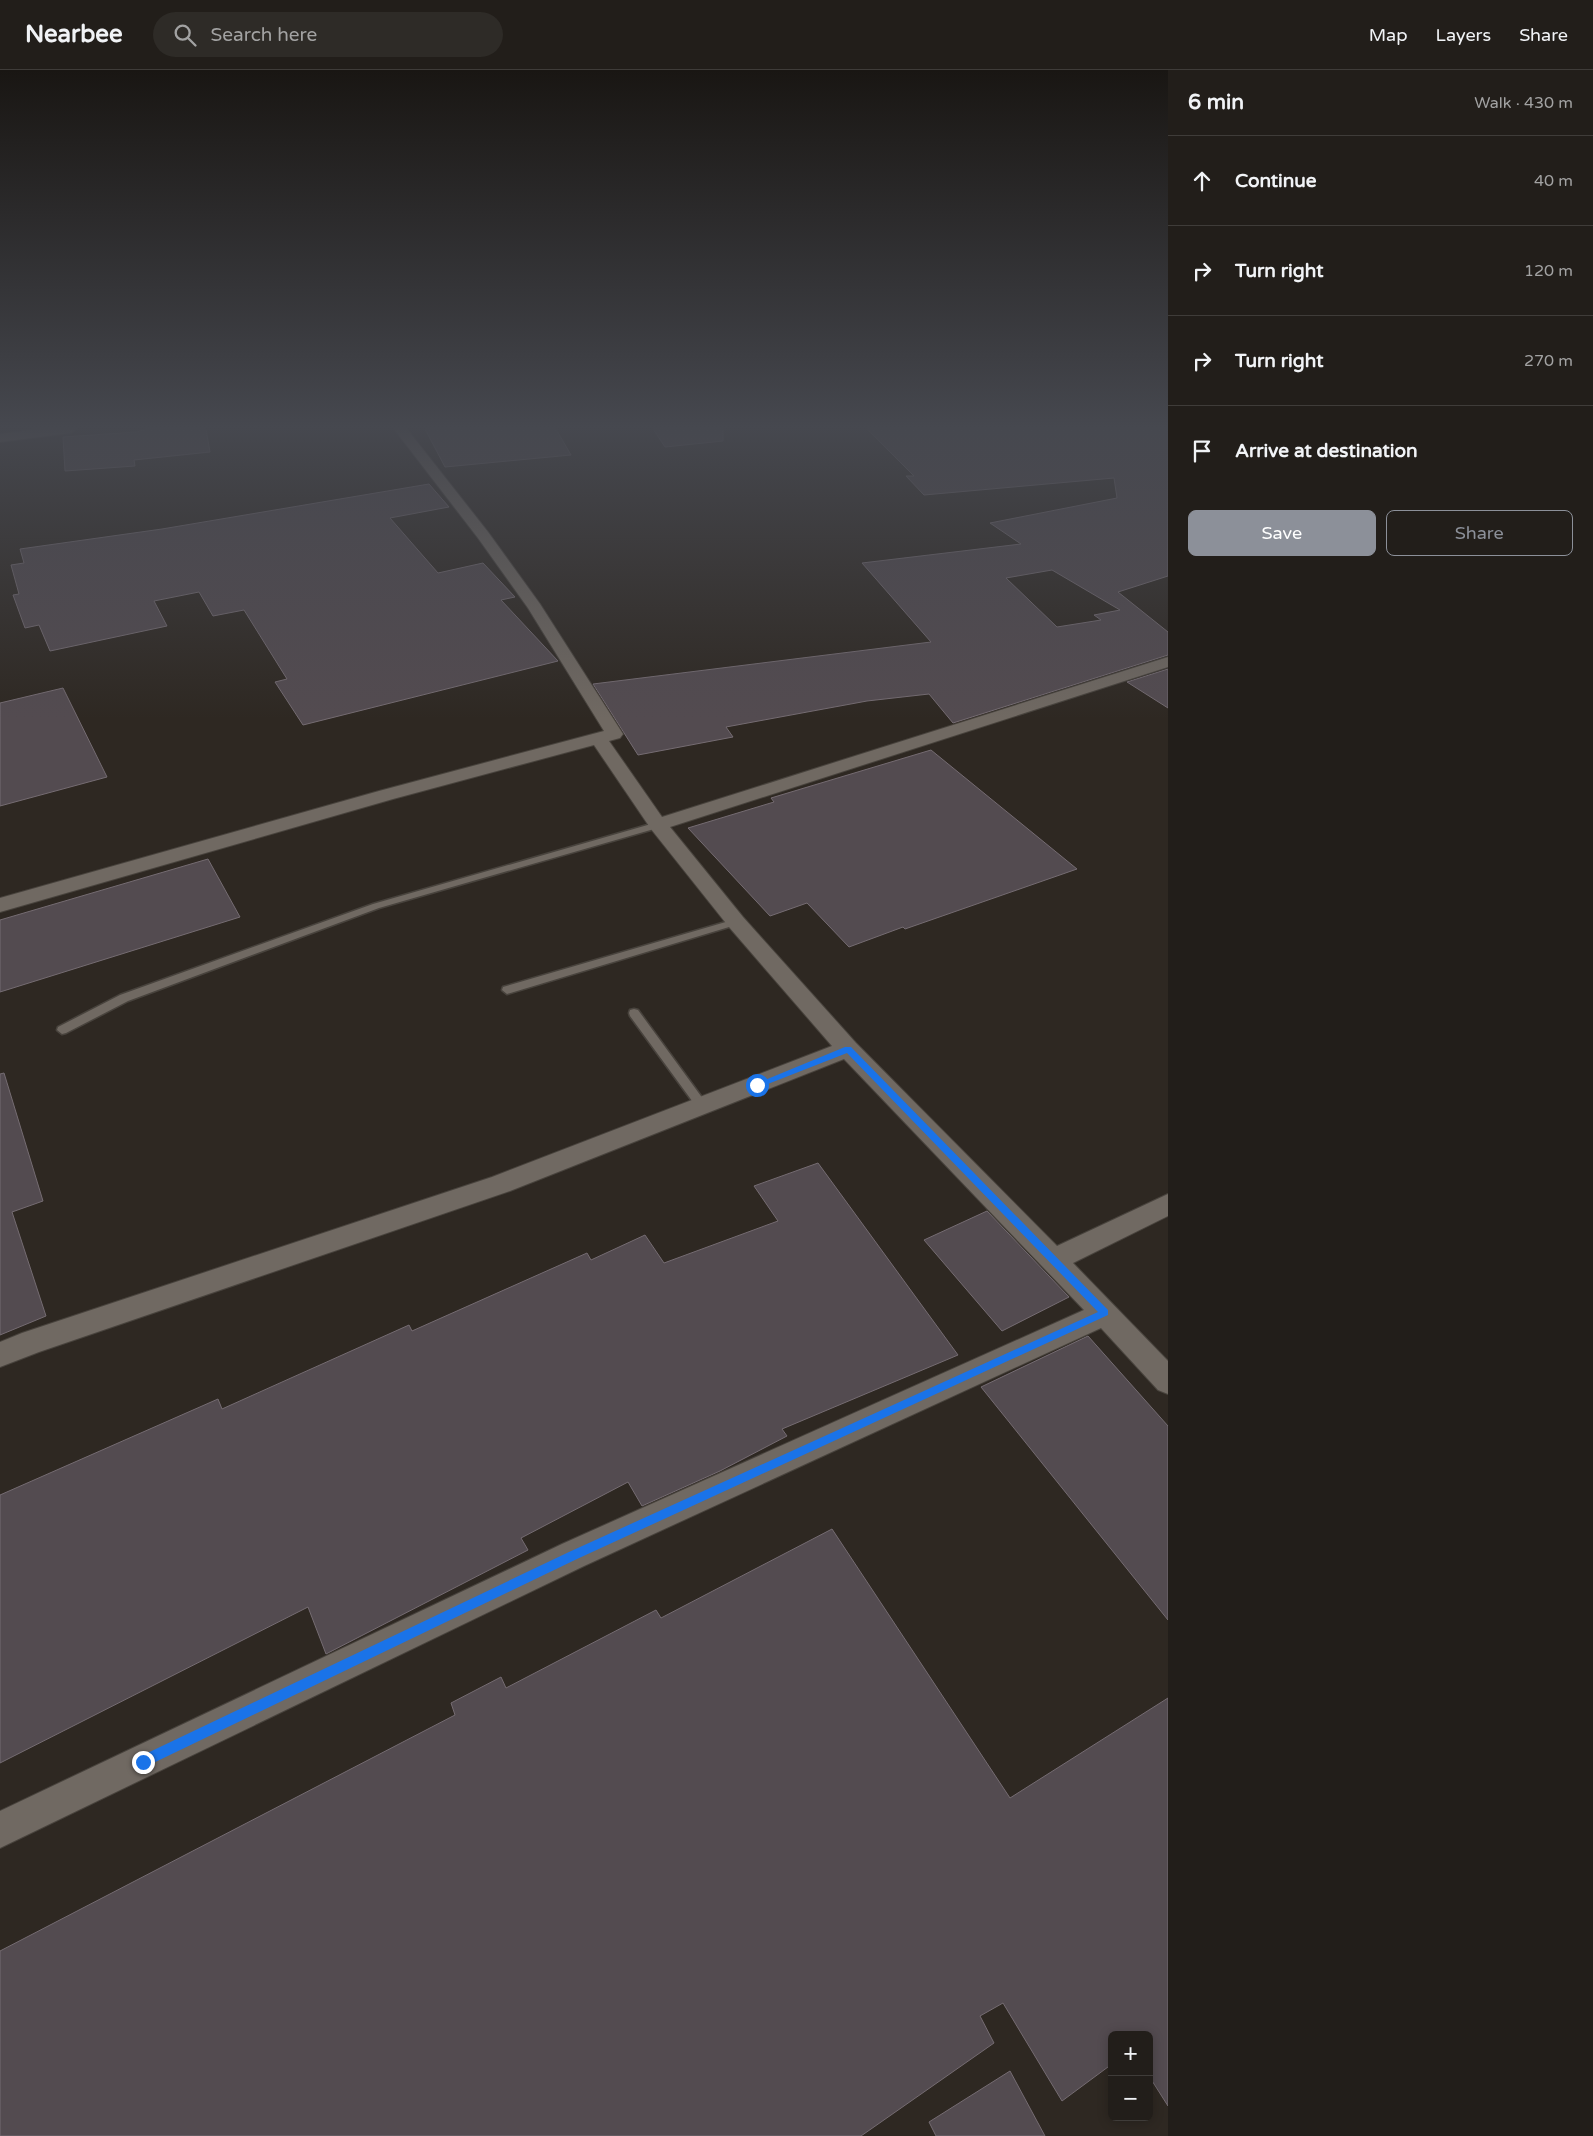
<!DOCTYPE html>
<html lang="en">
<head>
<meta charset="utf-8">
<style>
  :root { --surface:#221e1a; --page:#2e2b27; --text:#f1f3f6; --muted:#a2a2a2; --line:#3f3c39; --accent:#8c9099 }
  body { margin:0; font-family:"Varela Round",sans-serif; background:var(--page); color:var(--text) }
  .controls { position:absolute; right:15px; bottom:15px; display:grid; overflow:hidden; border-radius:8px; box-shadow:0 2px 12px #0003 }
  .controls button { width:45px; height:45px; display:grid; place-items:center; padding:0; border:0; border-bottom:1px solid var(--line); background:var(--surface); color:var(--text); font:25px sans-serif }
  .stop { position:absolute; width:15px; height:15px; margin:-11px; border:4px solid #1a73e8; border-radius:50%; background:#fff }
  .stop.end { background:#1a73e8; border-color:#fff; box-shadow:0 1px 5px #0008 }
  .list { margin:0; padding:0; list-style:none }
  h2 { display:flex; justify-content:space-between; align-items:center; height:65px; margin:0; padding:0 20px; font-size:21px }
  h2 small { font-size:16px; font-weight:400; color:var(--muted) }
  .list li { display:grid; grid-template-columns:32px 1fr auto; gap:15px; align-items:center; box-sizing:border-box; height:90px; padding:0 20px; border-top:1px solid var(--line) }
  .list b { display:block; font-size:19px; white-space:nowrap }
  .list em { font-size:16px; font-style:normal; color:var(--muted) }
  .actions { display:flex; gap:10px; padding:15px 20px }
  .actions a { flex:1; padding:11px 0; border:1px solid var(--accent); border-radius:8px; text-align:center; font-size:18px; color:var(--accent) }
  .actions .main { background:var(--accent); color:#fff }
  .icon { flex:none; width:28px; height:28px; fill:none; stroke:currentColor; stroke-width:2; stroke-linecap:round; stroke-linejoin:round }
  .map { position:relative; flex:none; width:1168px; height:2066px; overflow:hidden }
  header { display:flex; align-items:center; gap:30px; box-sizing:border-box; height:70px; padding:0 25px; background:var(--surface); border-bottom:1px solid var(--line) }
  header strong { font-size:24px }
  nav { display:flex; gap:28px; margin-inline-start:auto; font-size:18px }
  .search { width:350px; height:45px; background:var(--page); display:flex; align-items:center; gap:12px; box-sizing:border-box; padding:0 18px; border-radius:28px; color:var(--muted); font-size:19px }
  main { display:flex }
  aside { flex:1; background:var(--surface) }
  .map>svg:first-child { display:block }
  .building { fill:#534b50; stroke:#756c72; fill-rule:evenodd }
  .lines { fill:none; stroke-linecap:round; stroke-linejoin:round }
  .service-casing { stroke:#48433d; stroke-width:3 }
  .minor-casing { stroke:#48433d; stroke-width:2 }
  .service { fill:#706962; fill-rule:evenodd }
  .minor { fill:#706962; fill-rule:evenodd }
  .route { fill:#1a73e8 }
</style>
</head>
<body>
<header>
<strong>Nearbee</strong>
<div class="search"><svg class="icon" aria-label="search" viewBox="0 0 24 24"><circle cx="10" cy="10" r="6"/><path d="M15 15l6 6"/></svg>Search here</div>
<nav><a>Map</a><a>Layers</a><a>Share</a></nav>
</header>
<main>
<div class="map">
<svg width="1168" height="2066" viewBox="0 0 1168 2066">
  <rect width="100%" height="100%" fill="#2e2822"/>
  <path class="building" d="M147,359H206L210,382L134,390L135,396L65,401L63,367L136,362Z
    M425,359H556L571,385L445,397Z
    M653,359H723V371L665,377Z
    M867,359H1168V506L1118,522L1168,562V585L953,653L929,624L867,631L726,657L733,667L638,685L593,614L931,572L862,493L1021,474L990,453L1117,428L1114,408L924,425L906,406H914ZM1052,500L1120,540L1094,545L1101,550L1057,557L1006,508Z
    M429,414L449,437L390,448L438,503L483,493L515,527L501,530L558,591L303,655L275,612L287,609L244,540L213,546L199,522L154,531L167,556L50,581L39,555L25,558L13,525L19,524L11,495L24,493L20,479L162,459Z
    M1168,599V638L1127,612Z
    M63,618L107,707L0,736V633Z
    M931,680L1077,799L905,859L903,857L849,877L807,833L770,846L688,758L774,732L771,728Z
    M208,789L240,847L0,922V850Z
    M4,1003L43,1131L12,1142L46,1246L0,1265V1004Z
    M818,1093L958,1285L782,1359L787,1366L720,1401L642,1436L628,1412L521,1468L528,1480L326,1584L308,1537L0,1693V1425L218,1329L222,1339L409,1255L412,1261L587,1183L591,1190L645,1165L664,1193L778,1151L754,1116Z
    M987,1141L1069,1227L1002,1261L924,1170Z
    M1088,1266L1168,1356V1550L981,1317Z
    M832,1459L1010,1728L1168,1628V2036L1149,2006V1965H1112V1994L1062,2031L1003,1933L980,1946L994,1973L861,2066H0V1881L455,1645L451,1633L501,1607L506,1618L656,1540L661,1548Z
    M1010,2001L1045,2066H936L929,2052Z"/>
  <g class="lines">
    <g class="service-casing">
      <path id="service" d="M658,752L661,753V757L379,838L128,931L66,963L62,964L57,960L58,957L120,925L373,834Z
        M736,849L741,852L739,854L507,924L502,920L503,917Z
        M634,939L638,940L706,1033L708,1036L706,1039H698L630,946L629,943L630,940Z"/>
    </g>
    <g class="minor-casing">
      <path id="minor" d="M38,359H77L71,363L0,372V364Z
        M394,359H407L488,462L540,534L623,664L620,668L609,671L662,747L1168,587V597L670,757L743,847L856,973L1057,1176L1168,1124V1146L1073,1193L1168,1291V1324L1158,1320L1101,1258L584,1496L0,1778V1741L562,1474L1084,1240L844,989L510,1121L39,1282L0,1297V1272L22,1263L492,1107L832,976L729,857L651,759L594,675L393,729L0,842V828L379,721L604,661L528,538L478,468Z"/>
    </g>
    <use href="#service" class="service"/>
    <use href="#minor" class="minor"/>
  </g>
  <linearGradient id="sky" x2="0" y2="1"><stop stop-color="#191613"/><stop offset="0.55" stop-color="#46484f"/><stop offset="1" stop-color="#46484f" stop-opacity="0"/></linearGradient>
  <rect width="1168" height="649" fill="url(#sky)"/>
  <path class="route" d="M845,977H851L1108,1240V1245L577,1489L147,1696H139V1687L569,1482L1098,1242L847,983L760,1017L753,1015Z"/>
</svg>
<div class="controls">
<button>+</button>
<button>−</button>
</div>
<div class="stop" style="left:757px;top:1015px"></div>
<div class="stop end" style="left:143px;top:1692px"></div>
</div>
<aside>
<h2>6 min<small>Walk · 430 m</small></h2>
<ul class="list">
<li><svg class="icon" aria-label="ahead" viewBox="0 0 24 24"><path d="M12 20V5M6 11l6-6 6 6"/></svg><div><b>Continue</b></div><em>40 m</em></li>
<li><svg class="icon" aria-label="right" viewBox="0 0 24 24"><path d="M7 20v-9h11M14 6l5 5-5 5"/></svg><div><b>Turn right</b></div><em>120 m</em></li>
<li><svg class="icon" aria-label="right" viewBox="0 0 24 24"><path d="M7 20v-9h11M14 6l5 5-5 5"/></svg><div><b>Turn right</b></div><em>270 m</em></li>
<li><svg class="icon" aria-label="arrive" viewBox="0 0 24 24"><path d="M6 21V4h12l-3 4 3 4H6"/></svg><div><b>Arrive at destination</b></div></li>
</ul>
<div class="actions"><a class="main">Save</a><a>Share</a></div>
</aside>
</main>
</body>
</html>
